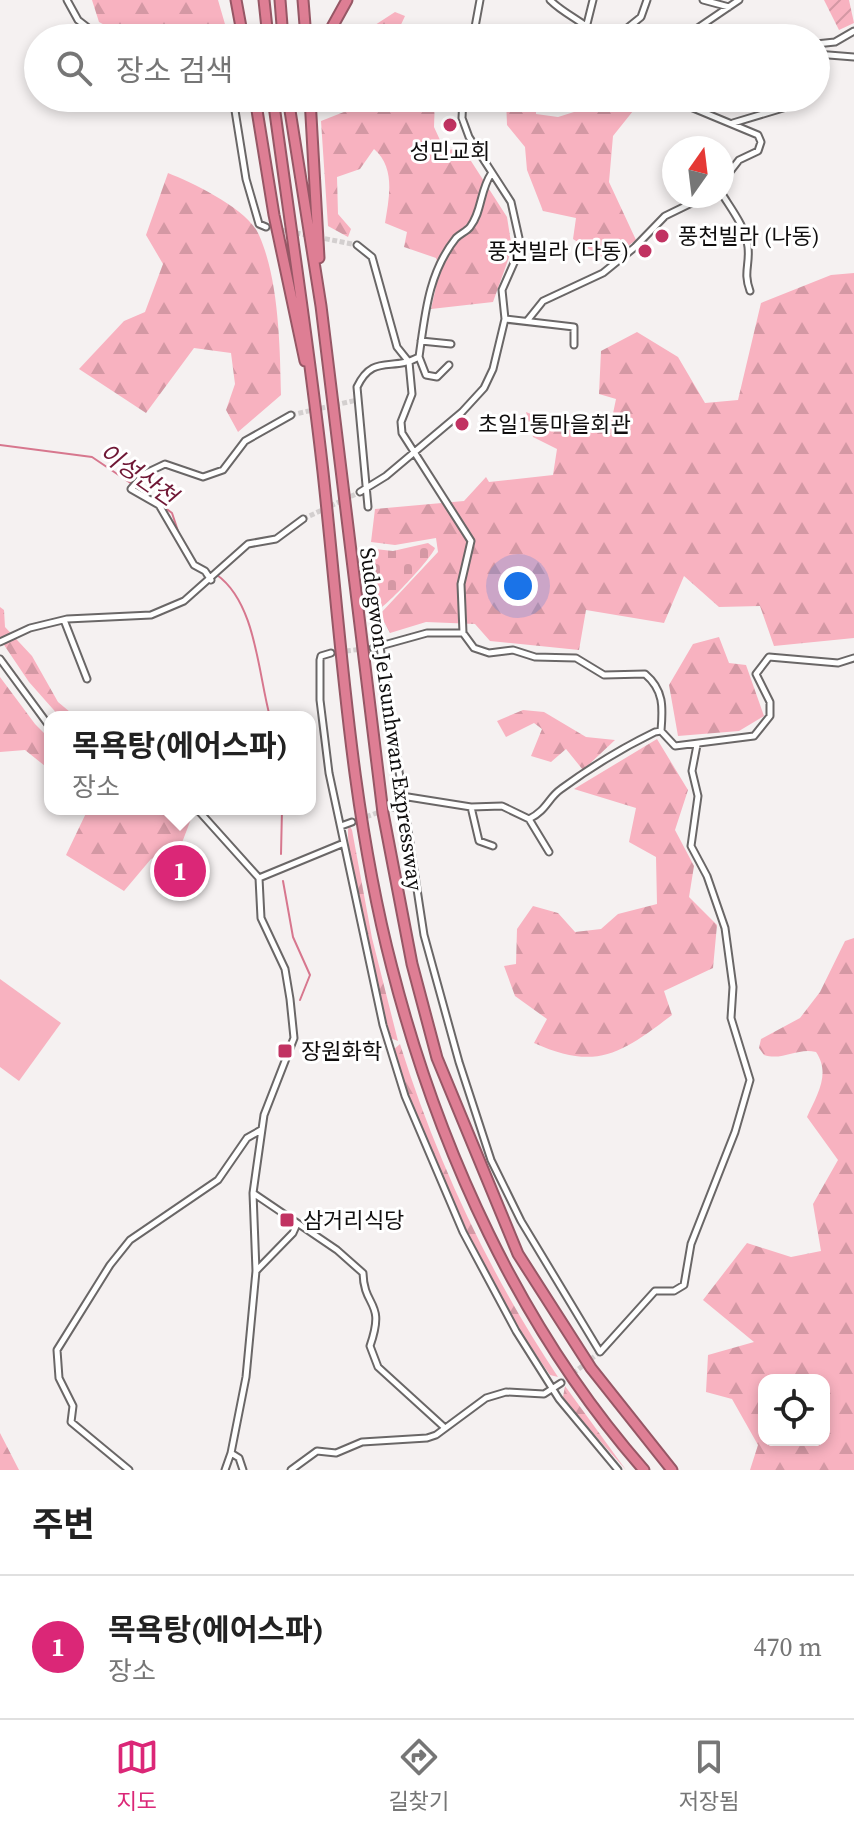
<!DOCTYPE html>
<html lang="ko">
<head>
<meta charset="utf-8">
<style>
  :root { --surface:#fff; --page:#f6f6f6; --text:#222; --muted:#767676; --line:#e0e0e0; --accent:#db2777 }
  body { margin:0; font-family:"Source Serif 4","Noto Sans KR",serif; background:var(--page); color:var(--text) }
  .controls { position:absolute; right:24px; bottom:24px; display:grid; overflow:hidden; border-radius:16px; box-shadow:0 4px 12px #0003 }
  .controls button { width:72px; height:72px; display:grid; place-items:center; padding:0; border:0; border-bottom:2px solid var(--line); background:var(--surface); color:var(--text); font:40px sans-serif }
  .compass { position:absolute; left:662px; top:136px; width:72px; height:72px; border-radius:50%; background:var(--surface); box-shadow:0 4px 12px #0003; rotate:14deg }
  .you { position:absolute; left:518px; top:586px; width:28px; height:28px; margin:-20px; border:6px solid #fff; border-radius:50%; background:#1a73e8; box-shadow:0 0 0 12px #1a73e833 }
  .badge { display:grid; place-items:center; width:52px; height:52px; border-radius:50%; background:var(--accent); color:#fff; font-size:26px; font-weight:700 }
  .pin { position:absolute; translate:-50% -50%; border:4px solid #fff; box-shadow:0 2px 8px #0006 }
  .popup { position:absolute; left:44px; top:711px; width:272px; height:104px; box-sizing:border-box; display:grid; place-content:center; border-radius:16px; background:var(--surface); filter:drop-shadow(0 2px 6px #0005); font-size:26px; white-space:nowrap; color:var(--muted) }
  .popup b { font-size:30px; color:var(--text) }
  .popup::after { content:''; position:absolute; left:50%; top:100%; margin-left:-16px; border:16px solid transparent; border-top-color:var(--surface) }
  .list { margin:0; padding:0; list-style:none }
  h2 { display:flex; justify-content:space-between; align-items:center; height:104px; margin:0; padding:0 32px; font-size:34px }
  h2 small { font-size:26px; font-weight:400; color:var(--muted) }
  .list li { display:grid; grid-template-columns:52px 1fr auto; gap:24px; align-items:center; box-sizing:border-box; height:144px; padding:0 32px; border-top:2px solid var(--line) }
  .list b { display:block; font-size:30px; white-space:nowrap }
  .list p { margin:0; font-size:26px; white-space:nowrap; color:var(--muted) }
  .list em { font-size:26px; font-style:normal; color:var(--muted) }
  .icon { flex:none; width:44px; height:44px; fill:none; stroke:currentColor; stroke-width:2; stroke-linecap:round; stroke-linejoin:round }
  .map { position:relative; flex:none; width:854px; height:1470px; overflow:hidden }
  .search { position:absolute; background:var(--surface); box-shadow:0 4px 12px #0003; left:24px; right:24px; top:24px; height:88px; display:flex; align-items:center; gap:20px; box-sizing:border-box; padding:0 28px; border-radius:44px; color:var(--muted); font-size:30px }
  .sheet { height:248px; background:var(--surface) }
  nav { display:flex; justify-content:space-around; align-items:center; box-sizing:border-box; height:112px; border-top:2px solid var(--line); background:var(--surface); font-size:22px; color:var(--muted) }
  nav a { display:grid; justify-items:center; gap:4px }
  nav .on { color:var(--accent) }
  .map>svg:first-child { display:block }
  .grass { fill:#f8b2c0 }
  .forest { fill:url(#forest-firs); fill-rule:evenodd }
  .cemetery { fill:url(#cemetery-stones) }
  .garden { fill:url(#garden-furrows) }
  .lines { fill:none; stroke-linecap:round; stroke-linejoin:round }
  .stream { stroke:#d7778e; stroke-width:2 }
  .minor-tunnel { stroke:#d3cfcf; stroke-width:5; stroke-dasharray:5 2.5; stroke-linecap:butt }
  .minor-casing { stroke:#6a6767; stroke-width:9 }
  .motorway-casing { stroke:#965765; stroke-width:13 }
  .minor { stroke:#fff; stroke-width:5 }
  .motorway { stroke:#de7e94; stroke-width:9 }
  .poi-dot { fill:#c13362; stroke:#fff; stroke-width:3 }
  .labels { text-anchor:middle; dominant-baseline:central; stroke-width:6; stroke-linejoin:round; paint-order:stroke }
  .poi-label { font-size:22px; fill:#100e0e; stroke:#fff; text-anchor:start }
  .street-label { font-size:22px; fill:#100e0e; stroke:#fff }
  .water-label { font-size:24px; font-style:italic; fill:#6f1735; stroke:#fff }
</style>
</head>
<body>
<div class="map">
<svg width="854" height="1470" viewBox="0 0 854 1470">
  <defs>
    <pattern id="forest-firs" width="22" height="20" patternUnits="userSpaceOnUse" patternTransform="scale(2)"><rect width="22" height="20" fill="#f8b2c0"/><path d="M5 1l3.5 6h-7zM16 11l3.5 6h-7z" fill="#d498a4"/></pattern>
    <pattern id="cemetery-stones" width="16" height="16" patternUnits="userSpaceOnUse" patternTransform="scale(2)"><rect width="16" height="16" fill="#f8b2c0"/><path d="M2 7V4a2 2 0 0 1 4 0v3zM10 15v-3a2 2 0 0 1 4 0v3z" fill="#d498a4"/></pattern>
    <pattern id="garden-furrows" width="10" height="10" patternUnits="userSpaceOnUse" patternTransform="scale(2)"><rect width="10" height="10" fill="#f8b2c0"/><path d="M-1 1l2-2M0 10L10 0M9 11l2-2" fill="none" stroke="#d498a4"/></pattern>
  </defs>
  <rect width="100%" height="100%" fill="#f5f1f1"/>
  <path class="grass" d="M0,979L61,1023L19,1081L0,1067Z"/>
  <path class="forest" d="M92,0H218L229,38H129L99,22Z
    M395,12L405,16L398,31L408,38H355Z
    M349,98H435L434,127L445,151L462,147L507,217L512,249L493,302L431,309L440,269L436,258L404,247L407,232L385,223C389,198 396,168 374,149L360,169L337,177L338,214L351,229L348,237L328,226L321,121L354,108Z
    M506,98H536V114L558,117L590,107L633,111L613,136L609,182L636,240L608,261L573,239L576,218L543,211L527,170L525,147L507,125Z
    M168,173C193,183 248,209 259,235C279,280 280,347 281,395L238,432L226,410L235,384L231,353L194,348L146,413L79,369L124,321L145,312L163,264L146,235Z
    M854,273V638L774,646L760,606L719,607L684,576L664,623L586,610L579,650L490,641L475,624L426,622L390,633L380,614L438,552L436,538L395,545L371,542L375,509L464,501L486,477L489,482L553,475L557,449L533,437L526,412L573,431L610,428L616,399L599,394L601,351L637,332L678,357L705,403L738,400L761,303L831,275Z
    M0,607L4,610L5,627L32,656L58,702L76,717H60L29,682L0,639Z
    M719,637L729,663L746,665L764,716L739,731L678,736L669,685L693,644Z
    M0,677L35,724L50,739V770L25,750L0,752Z
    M523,710L544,712L586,737L615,740L583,770L566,749L551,762L531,756L542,729L534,723L506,737L497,721Z
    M657,739L688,790L675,830L694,866L689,897L717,925L713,968L664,991L672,1015C621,1054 596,1071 534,1043L547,1019L515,996L504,966L516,964L517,929L533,906L558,913L575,932L601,929L618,914L657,904L656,857L629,842L636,808L574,789Z
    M88,809H180L191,819L180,848L151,859L124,891L66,855Z
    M349,825L352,830L372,938L398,1041L390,1038C383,1007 341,844 349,825Z
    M854,938V1470H750L758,1445L732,1399L706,1392L708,1355L754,1342L703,1300L747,1243L791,1257L821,1251L813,1204L838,1160L807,1117C817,1095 831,1074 816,1052C798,1047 783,1061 764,1055L759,1048L761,1039L800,1018L820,992L845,941ZM764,1380H824V1440H764Z
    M400,1044C437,1162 489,1273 558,1377L550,1375C481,1279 430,1162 393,1050Z
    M565,1386L626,1470L568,1405L563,1397Z
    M0,1433L19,1470H0Z"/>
  <path class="cemetery" d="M428,543L435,548C431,559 386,607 375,612L366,548L393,551Z"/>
  <path class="garden" d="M824,0H849L854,23L839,30Z"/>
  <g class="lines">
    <path class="stream" d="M0,445L92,457L132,484
      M137,487L172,513L179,534
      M217,575C256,603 258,673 270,717
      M281,854L282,809
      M283,881L293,937L310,975L300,1000"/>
    <path class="minor-tunnel" d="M266,227L357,245
      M291,415L357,400
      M303,519L360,492
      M331,653L362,649
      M352,822L393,807
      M561,1383L600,1352"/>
    <g class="minor-casing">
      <path id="minor" d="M67,0L78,20L101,38
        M550,0C566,16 585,21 599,38
        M703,0L729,7
        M587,24L593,0
        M473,38L480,0
        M615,38L641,17L647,0
        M683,38L739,0
        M816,44L835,42L854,31
        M816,54L854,57
        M233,98L246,179L259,224L266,227
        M669,98L758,135L761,142L758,151L739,160L722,182
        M733,123L793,105L800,98
        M722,194C732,210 746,228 748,247C750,265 743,272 750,291
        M357,245L372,257L397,347L409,362L412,394L401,422L402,433L471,541L461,584L463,633L474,648L489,653L513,650L535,657L576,658L604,675L645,674C664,690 663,707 661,731
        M505,319L574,327V345
        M527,321L543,301L603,273L635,247L665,216L706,196
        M421,341L451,344
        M419,357L426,375L437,377L449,365
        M360,492L386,476L462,412L484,388L493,369L505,319L502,290L521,247L511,202L469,137L462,118L463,98
        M368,507L357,387C373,353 392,372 419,357C425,315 428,273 456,238C460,234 467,231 470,227C482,212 480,190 491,174
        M211,580L205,571L194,565L159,505L131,489L144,474L165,464L203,477L223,470L245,441L291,415
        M64,620L87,679
        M0,642L30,628L67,619L151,615L184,601L248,544L276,539L303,519
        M380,647L424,935L459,1062L491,1160L521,1221L600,1352L655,1291H674L684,1285L691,1244L735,1132L750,1080L731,1018L733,987L725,928L707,876L691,846L698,796L692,771L697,745
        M373,648L427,633H463
        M331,653L321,656L320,660V700L329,773L383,1025L405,1096L463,1232L516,1331L559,1399L618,1470
        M0,659L50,727
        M393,807L408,797L471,807L502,806L529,819C547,810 548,798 561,789C591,767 622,748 655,732L661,731L675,746L754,736L770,716V702L756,674L769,657L838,663L854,658
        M471,807L479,841L493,846
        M197,809L259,878L261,918L285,969L290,999L294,1038L264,1115L253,1193L337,1250L363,1273C364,1309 386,1300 370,1346L378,1367L445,1428
        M529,819L549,852
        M341,826L352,822
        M259,878L344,843
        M256,1271L293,1233L297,1224
        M129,1470L71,1422L73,1406L59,1378L57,1350L110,1265L130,1240L218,1180L247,1138L261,1130
        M225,1470L231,1453
        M243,1470L239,1458L231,1453L246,1377L256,1271L253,1193
        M291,1470L317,1451L336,1453L362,1442L427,1438L436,1435L486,1398L506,1392L544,1394L561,1383"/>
    </g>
    <g class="motorway-casing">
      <path id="motorway" d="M236,0L243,38
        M264,0L268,38
        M280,0L283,38
        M303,0L306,38
        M326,38L347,0
        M255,98L274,215L305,361
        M273,98C290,223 309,347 323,472C341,637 350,807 392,968C438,1148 520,1329 644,1470
        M288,98L321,306L383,813L412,964L437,1058L518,1254L591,1368L672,1470
        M310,98L319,258"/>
    </g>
    <use href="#minor" class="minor"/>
    <use href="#motorway" class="motorway"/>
  </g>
  <g class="poi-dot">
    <circle cx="450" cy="125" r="8"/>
    <circle cx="662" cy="236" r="8"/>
    <circle cx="645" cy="251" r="8"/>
    <circle cx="462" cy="424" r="8"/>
    <rect x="277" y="1043" width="16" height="16" rx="4"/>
    <rect x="279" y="1212" width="16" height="16" rx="4"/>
  </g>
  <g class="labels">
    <g class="poi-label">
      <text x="450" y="151" text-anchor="middle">성민교회</text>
      <text x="678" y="236">풍천빌라 (나동)</text>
      <text x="629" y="251" text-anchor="end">풍천빌라 (다동)</text>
      <text x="478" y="424">초일1통마을회관</text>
      <text x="301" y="1051">장원화학</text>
      <text x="303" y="1220">삼거리식당</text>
    </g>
    <g class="street-label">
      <text transform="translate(392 719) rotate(82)">Sudogwon Je1sunhwan Expressway</text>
    </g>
    <g class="water-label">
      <text transform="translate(138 474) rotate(35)">이성산천</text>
    </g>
  </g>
</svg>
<div class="controls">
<button><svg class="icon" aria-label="locate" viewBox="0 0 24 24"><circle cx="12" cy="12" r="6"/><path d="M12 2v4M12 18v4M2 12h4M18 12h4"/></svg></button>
</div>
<svg class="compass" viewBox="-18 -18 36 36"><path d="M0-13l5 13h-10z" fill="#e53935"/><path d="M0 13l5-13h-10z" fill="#767676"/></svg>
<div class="you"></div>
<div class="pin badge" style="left:180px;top:871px">1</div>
<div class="popup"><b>목욕탕(에어스파)</b>장소</div>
<div class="search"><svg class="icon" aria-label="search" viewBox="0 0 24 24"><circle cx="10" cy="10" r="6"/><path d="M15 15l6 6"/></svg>장소 검색</div>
</div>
<section class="sheet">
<h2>주변<small></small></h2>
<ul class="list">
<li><span class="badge">1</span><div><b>목욕탕(에어스파)</b><p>장소</p></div><em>470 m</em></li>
</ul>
</section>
<nav>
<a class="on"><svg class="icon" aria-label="map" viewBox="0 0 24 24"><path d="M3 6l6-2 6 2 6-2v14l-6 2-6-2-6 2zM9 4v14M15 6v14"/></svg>지도</a>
<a><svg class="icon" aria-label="directions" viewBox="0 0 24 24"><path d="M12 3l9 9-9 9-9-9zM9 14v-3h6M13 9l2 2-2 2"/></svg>길찾기</a>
<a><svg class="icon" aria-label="saved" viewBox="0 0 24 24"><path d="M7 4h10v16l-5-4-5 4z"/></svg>저장됨</a>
</nav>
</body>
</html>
